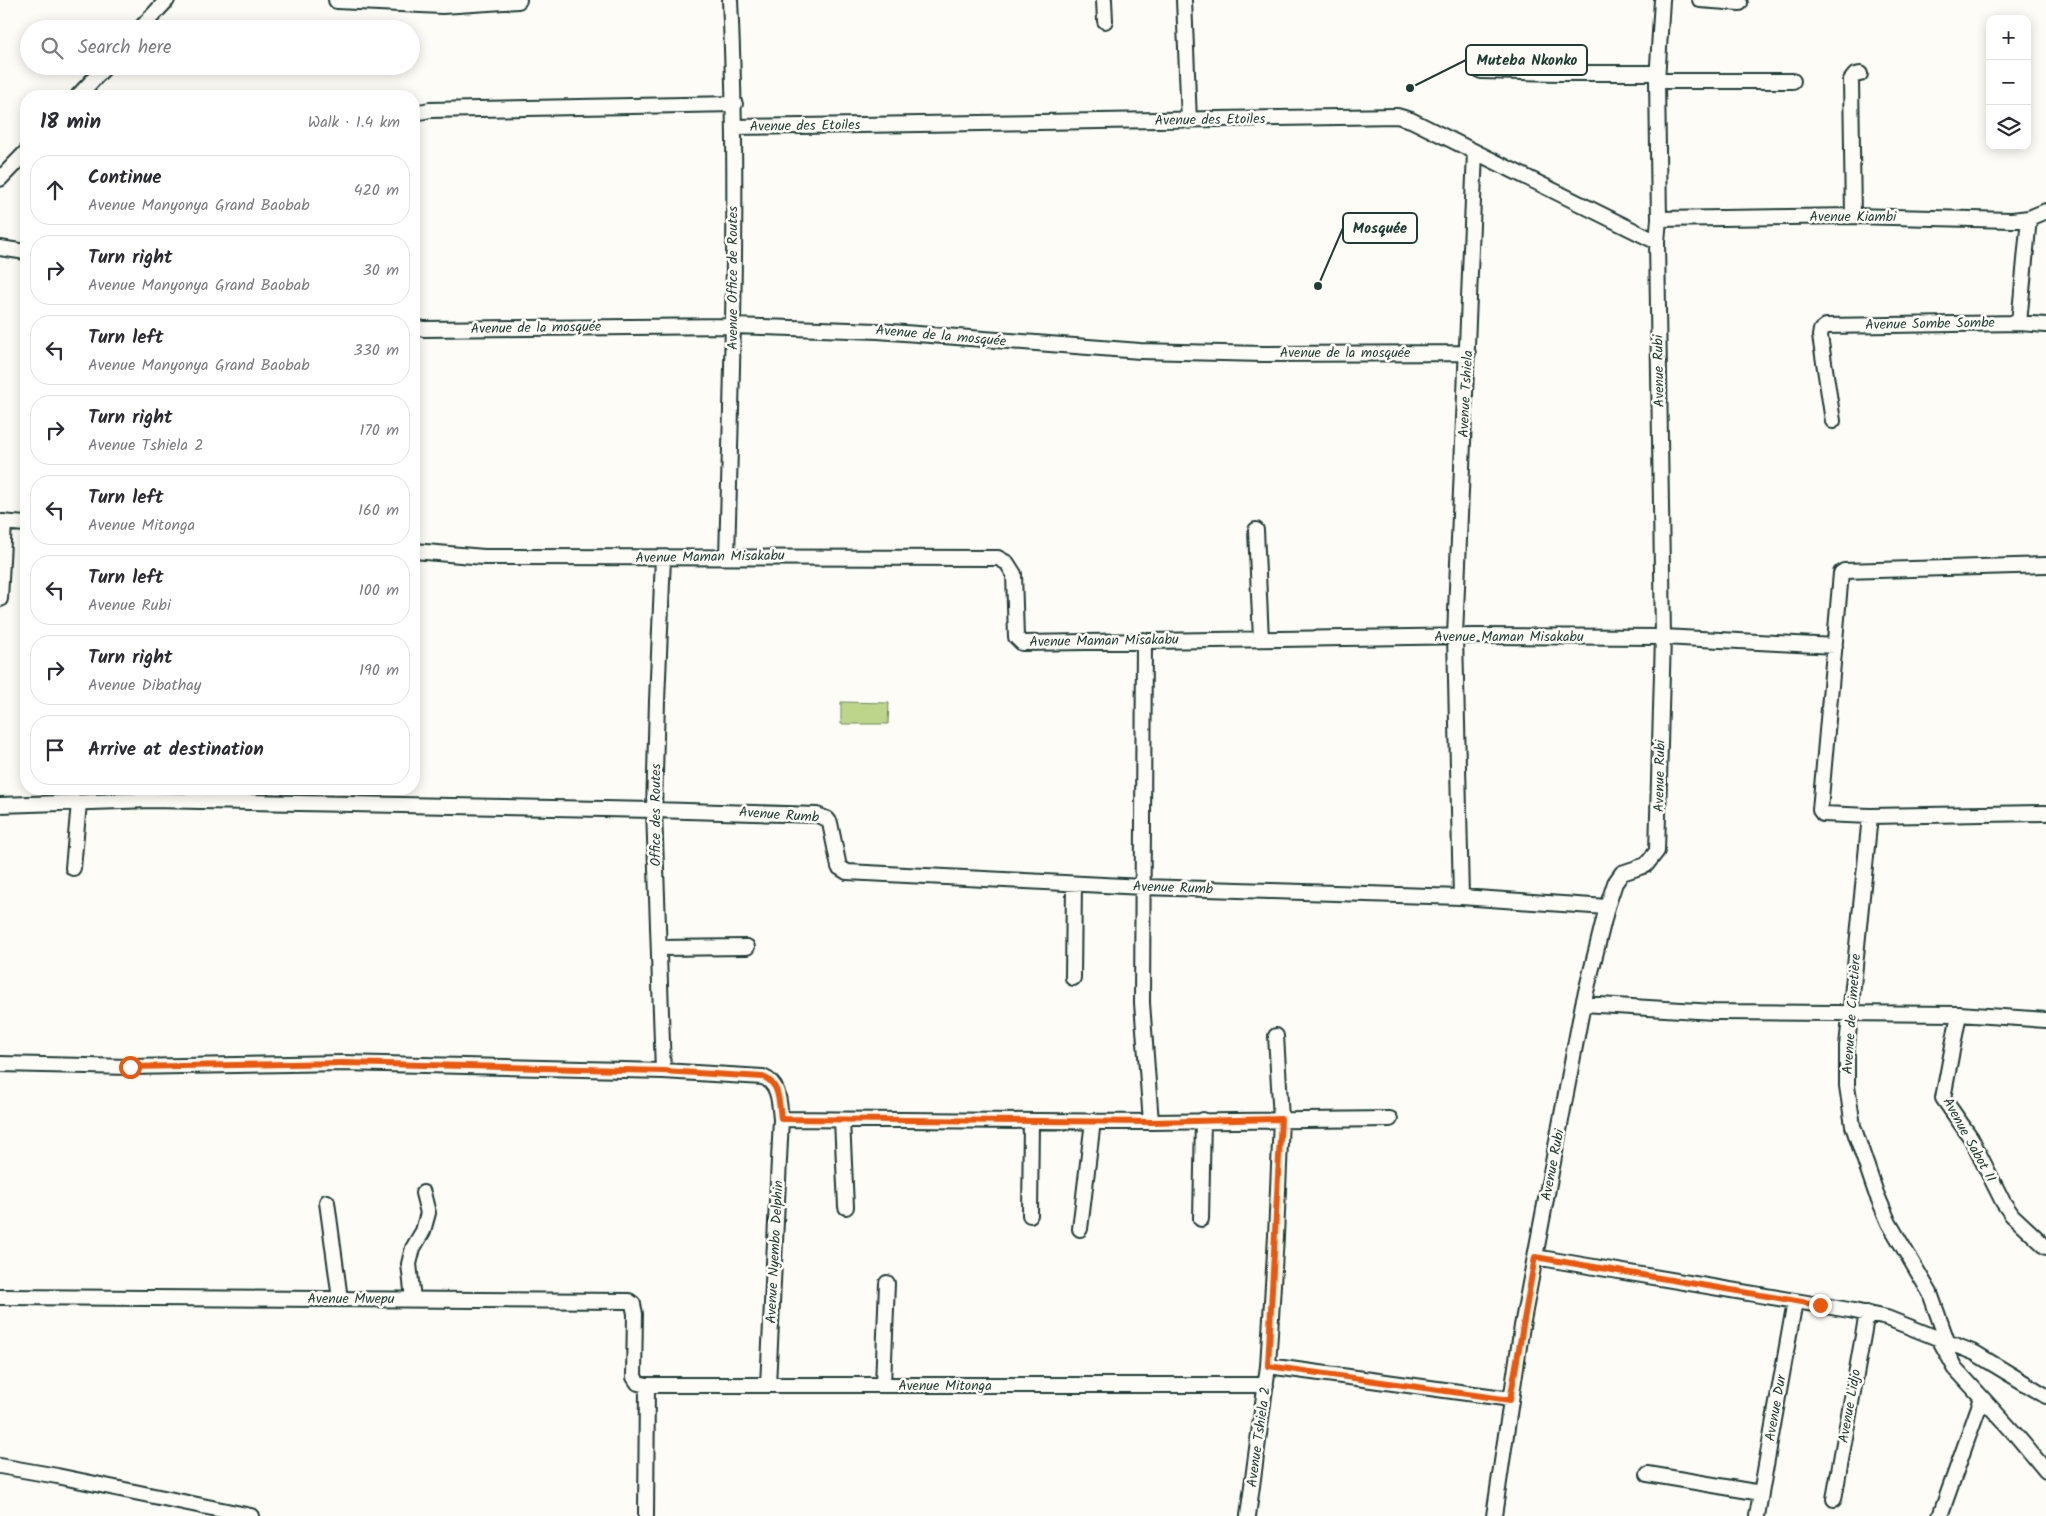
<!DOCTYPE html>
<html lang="en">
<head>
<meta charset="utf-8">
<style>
  :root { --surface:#fff; --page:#f2f2f3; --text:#2b2b33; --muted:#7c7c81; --line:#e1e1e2 }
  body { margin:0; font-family:Kalam,sans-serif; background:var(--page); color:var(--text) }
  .controls { position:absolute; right:15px; top:15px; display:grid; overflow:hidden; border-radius:10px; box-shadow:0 2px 12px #0003 }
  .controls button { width:45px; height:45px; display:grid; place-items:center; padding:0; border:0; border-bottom:1px solid var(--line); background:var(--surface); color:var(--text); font:25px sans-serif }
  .stop { position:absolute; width:15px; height:15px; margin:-11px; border:4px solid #ea580c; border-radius:50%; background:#fff }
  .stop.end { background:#ea580c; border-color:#fff; box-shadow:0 1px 5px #0008 }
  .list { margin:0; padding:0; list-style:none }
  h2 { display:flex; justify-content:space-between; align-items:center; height:65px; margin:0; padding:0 20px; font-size:21px }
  h2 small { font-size:16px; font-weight:400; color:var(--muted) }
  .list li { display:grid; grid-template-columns:32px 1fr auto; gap:15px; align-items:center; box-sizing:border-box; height:70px; margin:0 10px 10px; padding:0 10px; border:1px solid var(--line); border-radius:20px }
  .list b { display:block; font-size:19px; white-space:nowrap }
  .list p { margin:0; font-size:16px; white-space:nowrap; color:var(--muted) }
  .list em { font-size:16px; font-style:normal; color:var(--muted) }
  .icon { flex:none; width:28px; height:28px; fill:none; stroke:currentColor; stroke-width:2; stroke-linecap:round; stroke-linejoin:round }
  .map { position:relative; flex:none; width:2046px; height:1516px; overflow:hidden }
  .search { position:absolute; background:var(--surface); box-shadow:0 2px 12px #0003; left:20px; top:20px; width:400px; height:55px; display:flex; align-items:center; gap:12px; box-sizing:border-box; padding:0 18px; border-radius:28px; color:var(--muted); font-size:19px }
  .panel { position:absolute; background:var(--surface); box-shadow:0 2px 12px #0003; left:20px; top:90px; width:400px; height:705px; border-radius:20px }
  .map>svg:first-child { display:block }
  .green { fill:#bdd58b; stroke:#6e8960 }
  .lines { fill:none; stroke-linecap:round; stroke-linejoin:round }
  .minor-casing { stroke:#1f3d34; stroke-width:18 }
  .major-casing { stroke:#1f3d34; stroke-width:20 }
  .minor { stroke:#fdfcf7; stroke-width:14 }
  .major { stroke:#fdfcf7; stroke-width:16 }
  .route { stroke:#ea580c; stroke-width:6 }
  .labels { text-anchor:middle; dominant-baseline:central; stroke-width:5; stroke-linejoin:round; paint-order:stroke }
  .street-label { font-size:14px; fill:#1f3d34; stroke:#fdfcf7 }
  .leader { fill:none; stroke:#1f3d34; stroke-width:2 }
  .callout-dot { fill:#1f3d34; stroke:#fdfcf7; stroke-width:2 }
  .callout { fill:#fdfcf7; stroke:#1f3d34; stroke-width:2 }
  .callout-label { font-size:15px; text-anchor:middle; font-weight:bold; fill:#1f3d34 }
</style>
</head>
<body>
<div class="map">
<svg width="2046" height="1516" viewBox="0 0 2046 1516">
  <rect width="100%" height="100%" fill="#fdfcf7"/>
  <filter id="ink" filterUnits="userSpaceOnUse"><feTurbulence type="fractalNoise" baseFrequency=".02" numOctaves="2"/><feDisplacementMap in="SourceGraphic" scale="10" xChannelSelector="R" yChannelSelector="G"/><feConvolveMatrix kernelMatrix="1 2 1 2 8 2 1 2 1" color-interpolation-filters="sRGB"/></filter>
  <g filter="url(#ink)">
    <path class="green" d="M841,702L889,703L888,724H841Z"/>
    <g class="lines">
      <g class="minor-casing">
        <path id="minor" d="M1104,0L1105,21
          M1184,0L1189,121
          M1700,0L1740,3
          M140,29L167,0
          M1481,71L1558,73H1657
          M1657,81H1793
          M78,96L106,66
          M414,113L430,110L735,104
          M734,127L1397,116L1411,120L1657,242
          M0,179L26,152
          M1853,216L1851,80L1855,75L1860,74
          M1659,219L1853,216L2012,220L2029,218L2046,211
          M0,248L26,252
          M2019,323L2029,218
          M414,327L424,329L734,326L878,331L1140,351L1263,354L1468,353
          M1833,421L1820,336L1821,330L1826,326L2019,323L2046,325
          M0,522L26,524
          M1256,530L1261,639
          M414,551L484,557L998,558L1007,563L1014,574L1016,637L1022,643L1474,636L1663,637L1835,646
          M727,557C732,371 739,185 730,0
          M663,558L657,701L654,810L663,1071
          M2046,565L1844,571L1841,573L1820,810L1823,814L1870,816L2046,813
          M0,599L4,522
          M1144,640L1142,1003L1151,1122
          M236,802V789
          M0,805L152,800L654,810L817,815L827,819L830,823L839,867L847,872L1143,887L1461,897L1607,907
          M1870,816L1847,1046V1086L1853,1126L1876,1193L1889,1223L1930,1293L1947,1341
          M73,868L79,803
          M1461,897L1455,636L1475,152
          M659,948L747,947
          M1073,978L1074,884
          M1583,1004L1714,1012L1959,1014L2046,1020
          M1959,1014L1943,1098L1971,1138L2003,1202L2012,1215L2046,1247
          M0,1064L130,1067L343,1063L663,1071L763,1077C780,1084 779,1103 781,1119L768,1385
          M781,1119L1151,1122L1390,1119
          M842,1120L846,1207
          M327,1202L340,1299
          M1030,1215L1031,1121
          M1201,1219L1203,1120
          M1080,1229L1093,1121
          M1535,1257L1849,1310L1887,1318L1975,1353L2046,1396
          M0,1297L629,1301L633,1304L635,1314L634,1377L638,1383L647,1385H1266
          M413,1299L409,1264L413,1248L423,1231L428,1213L423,1193
          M1938,1337L1955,1368L2016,1435L2046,1471
          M1268,1366L1511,1399
          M883,1385L887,1283
          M0,1466L57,1476L251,1516
          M1648,1474L1761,1493
          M1834,1499L1867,1313
          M646,1516L647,1385
          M1248,1516L1268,1366L1276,1236L1281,1119L1276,1036
          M1494,1516L1522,1326L1535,1257L1583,1004L1607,907L1615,883L1622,873L1646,865L1657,851L1663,637L1657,242L1659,219L1657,81L1662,0
          M1757,1516L1795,1301
          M1940,1516L1982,1398"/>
      </g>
      <g class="major-casing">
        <path id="major" d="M337,0L442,5L518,0"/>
      </g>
      <use href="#minor" class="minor"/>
      <use href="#major" class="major"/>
    </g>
  </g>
  <g class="lines" filter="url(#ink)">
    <path class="route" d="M130,1067L343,1063L663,1071L763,1077C780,1083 779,1103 781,1119L1151,1122L1281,1119L1268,1366L1510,1400L1535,1257L1820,1305"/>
  </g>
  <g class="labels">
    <g class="street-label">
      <text transform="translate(1210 120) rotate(-1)">Avenue des Etoiles</text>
      <text transform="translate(805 126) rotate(-1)">Avenue des Etoiles</text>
      <text x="1853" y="217">Avenue Kiambi</text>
      <text transform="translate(733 278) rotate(-90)">Avenue Office de Routes</text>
      <text transform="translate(1930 324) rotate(-1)">Avenue Sombe Sombe</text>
      <text transform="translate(536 328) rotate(-1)">Avenue de la mosquée</text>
      <text transform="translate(941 336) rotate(5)">Avenue de la mosquée</text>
      <text x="1345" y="353">Avenue de la mosquée</text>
      <text transform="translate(1659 371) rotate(-91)">Avenue Rubi</text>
      <text transform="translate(1466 394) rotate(-87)">Avenue Tshiela</text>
      <text transform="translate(710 557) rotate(-1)">Avenue Maman Misakabu</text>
      <text x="1509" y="637">Avenue Maman Misakabu</text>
      <text transform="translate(1104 641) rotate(-1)">Avenue Maman Misakabu</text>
      <text transform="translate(1660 776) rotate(-89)">Avenue Rubi</text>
      <text transform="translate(656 815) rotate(-90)">Office des Routes</text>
      <text transform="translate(779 815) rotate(4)">Avenue Rumb</text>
      <text transform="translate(1173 888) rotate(2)">Avenue Rumb</text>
      <text transform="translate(1852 1014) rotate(-86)">Avenue de Cimetière</text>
      <text transform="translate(1969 1140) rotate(61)">Avenue Sabot II</text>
      <text transform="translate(1553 1165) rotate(-79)">Avenue Rubi</text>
      <text transform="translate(775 1252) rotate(-87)">Avenue Nyembo Delphin</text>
      <text x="351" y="1299">Avenue Mwepu</text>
      <text x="945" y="1386">Avenue Mitonga</text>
      <text transform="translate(1850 1406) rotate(-80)">Avenue Lidjo</text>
      <text transform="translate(1776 1408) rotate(-80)">Avenue Dur</text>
      <text transform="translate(1259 1437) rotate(-82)">Avenue Tshiela 2</text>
    </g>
  </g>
  <path class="leader" d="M1410 88L1466 60M1318 286L1343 228"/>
  <g class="callout-dot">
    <circle cx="1410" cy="88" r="5"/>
    <circle cx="1318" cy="286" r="5"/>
  </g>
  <g class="callout">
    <rect x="1466" y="45" width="121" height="30" rx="5"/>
    <rect x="1343" y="213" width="74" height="30" rx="5"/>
  </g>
  <g class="callout-label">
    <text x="1527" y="65">Muteba Nkonko</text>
    <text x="1380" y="233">Mosquée</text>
  </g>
</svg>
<div class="controls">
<button>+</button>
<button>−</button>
<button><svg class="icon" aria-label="layers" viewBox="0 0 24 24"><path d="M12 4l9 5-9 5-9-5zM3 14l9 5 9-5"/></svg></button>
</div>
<div class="stop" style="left:130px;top:1067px"></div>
<div class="stop end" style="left:1820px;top:1305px"></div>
<div class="search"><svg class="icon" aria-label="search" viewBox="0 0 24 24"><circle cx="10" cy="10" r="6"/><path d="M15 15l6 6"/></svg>Search here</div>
<section class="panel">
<h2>18 min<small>Walk · 1.4 km</small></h2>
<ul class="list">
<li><svg class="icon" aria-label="ahead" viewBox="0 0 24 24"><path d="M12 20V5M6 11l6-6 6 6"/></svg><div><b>Continue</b><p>Avenue Manyonya Grand Baobab</p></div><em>420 m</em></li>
<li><svg class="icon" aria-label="right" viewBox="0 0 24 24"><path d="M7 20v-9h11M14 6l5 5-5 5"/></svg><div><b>Turn right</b><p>Avenue Manyonya Grand Baobab</p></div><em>30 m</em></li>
<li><svg class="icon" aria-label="left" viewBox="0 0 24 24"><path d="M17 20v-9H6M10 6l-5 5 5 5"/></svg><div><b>Turn left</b><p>Avenue Manyonya Grand Baobab</p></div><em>330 m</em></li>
<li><svg class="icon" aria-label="right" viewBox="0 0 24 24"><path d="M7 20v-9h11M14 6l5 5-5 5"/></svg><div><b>Turn right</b><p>Avenue Tshiela 2</p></div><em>170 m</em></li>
<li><svg class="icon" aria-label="left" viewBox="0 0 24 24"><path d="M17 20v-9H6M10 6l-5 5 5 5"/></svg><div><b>Turn left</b><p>Avenue Mitonga</p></div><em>160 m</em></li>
<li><svg class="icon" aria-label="left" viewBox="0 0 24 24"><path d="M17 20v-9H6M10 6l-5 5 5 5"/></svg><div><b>Turn left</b><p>Avenue Rubi</p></div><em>100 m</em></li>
<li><svg class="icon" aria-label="right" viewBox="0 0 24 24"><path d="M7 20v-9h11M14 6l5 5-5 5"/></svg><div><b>Turn right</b><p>Avenue Dibathay</p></div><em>190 m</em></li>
<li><svg class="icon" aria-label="arrive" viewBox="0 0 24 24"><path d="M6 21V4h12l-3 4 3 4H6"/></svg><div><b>Arrive at destination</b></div></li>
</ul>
</section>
</div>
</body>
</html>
